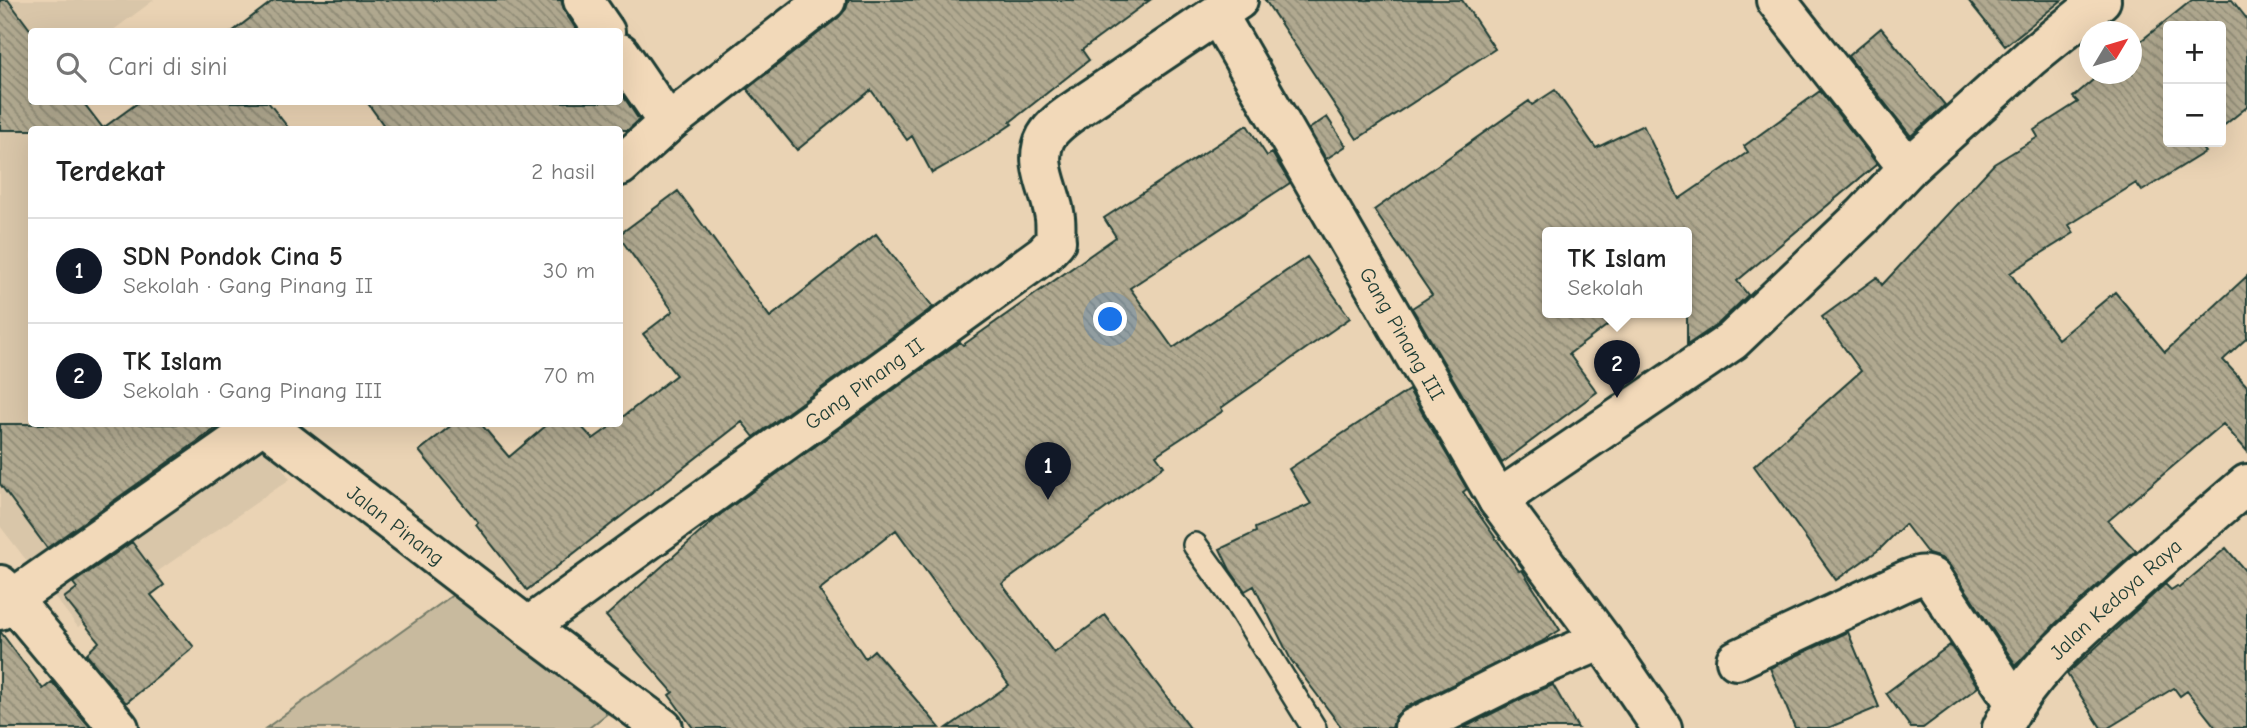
<!DOCTYPE html>
<html lang="id">
<head>
<meta charset="utf-8">
<style>
  :root { --surface:#fff; --page:#f2f2f2; --text:#222; --muted:#767676; --line:#e0e0e0; --accent:#111827 }
  body { margin:0; font-family:"Comic Neue",sans-serif; background:var(--page); color:var(--text) }
  .controls { position:absolute; right:21px; top:21px; display:grid; overflow:hidden; border-radius:7px; box-shadow:0 7px 28px #0002 }
  .controls button { width:63px; height:63px; display:grid; place-items:center; padding:0; border:0; border-bottom:2px solid var(--line); background:var(--surface); color:var(--text); font:35px sans-serif }
  .compass { position:absolute; left:2079px; top:21px; width:63px; height:63px; border-radius:50%; background:var(--surface); box-shadow:0 7px 28px #0002; rotate:52deg }
  .you { position:absolute; left:1111px; top:320px; width:24px; height:24px; margin:-18px; border:5px solid #fff; border-radius:50%; background:#1a73e8; box-shadow:0 0 0 10px #1a73e833 }
  .badge { display:grid; place-items:center; width:46px; height:46px; border-radius:50%; background:var(--accent); color:#fff; font-size:23px; font-weight:700 }
  .pin { position:absolute; translate:-50% -58px; filter:drop-shadow(0 2px 4px #0008) }
  .pin::after { content:''; position:absolute; top:37px; width:24px; height:21px; background:inherit; clip-path:polygon(0 0,100% 0,50% 100%) }
  .popup { position:absolute; left:1542px; top:227px; width:150px; height:91px; box-sizing:border-box; display:grid; place-content:center; border-radius:7px; background:var(--surface); filter:drop-shadow(0 2px 5px #0005); font-size:23px; white-space:nowrap; color:var(--muted) }
  .popup b { font-size:26px; color:var(--text) }
  .popup::after { content:''; position:absolute; left:50%; top:100%; margin-left:-14px; border:14px solid transparent; border-top-color:var(--surface) }
  .list { margin:0; padding:0; list-style:none }
  h2 { display:flex; justify-content:space-between; align-items:center; height:91px; margin:0; padding:0 28px; font-size:30px }
  h2 small { font-size:23px; font-weight:400; color:var(--muted) }
  .list li { display:grid; grid-template-columns:46px 1fr auto; gap:21px; align-items:center; box-sizing:border-box; height:105px; padding:0 28px; border-top:2px solid var(--line) }
  .list b { display:block; font-size:26px; white-space:nowrap }
  .list p { margin:0; font-size:23px; white-space:nowrap; color:var(--muted) }
  .list em { font-size:23px; font-style:normal; color:var(--muted) }
  .icon { flex:none; width:38px; height:38px; fill:none; stroke:currentColor; stroke-width:2; stroke-linecap:round; stroke-linejoin:round }
  .map { position:relative; flex:none; width:2247px; height:728px; overflow:hidden }
  .search { position:absolute; background:var(--surface); box-shadow:0 7px 28px #0002; left:28px; top:28px; width:595px; height:77px; display:flex; align-items:center; gap:18px; box-sizing:border-box; padding:0 24px; border-radius:7px; color:var(--muted); font-size:26px }
  .panel { position:absolute; background:var(--surface); box-shadow:0 7px 28px #0002; left:28px; top:126px; width:595px; height:301px; border-radius:7px }
  .map>svg:first-child { display:block }
  .built { fill:#d9c6a9 }
  .green { fill:#c8ba9e; stroke:#747c69; stroke-width:2 }
  .building { fill:url(#building-back-hatch); stroke:#1f3d34; stroke-width:2 }
  .lines { fill:none; stroke-linecap:round; stroke-linejoin:round }
  .lane-casing { stroke:#1f3d34; stroke-width:28 }
  .street-casing { stroke:#1f3d34; stroke-width:44 }
  .lane { stroke:#f2d9b9; stroke-width:23 }
  .street { stroke:#f2d9b9; stroke-width:38 }
  .labels { text-anchor:middle; dominant-baseline:central; stroke-width:5; stroke-linejoin:round; paint-order:stroke }
  .street-label { font-size:21px; fill:#1f3d34; stroke:#f2d9b9 }
</style>
</head>
<body>
<div class="map">
<svg width="2247" height="728" viewBox="0 0 2247 728">
  <defs>
    <pattern id="building-back-hatch" width="6" height="6" patternUnits="userSpaceOnUse" patternTransform="scale(1.75)"><rect width="6" height="6" fill="#b1a990"/><path d="M-1 5l2 2M0 0l6 6M5-1l2 2" fill="none" stroke="#8f8b76"/></pattern>
  </defs>
  <rect width="100%" height="100%" fill="#ead3b4"/>
  <filter id="ink" filterUnits="userSpaceOnUse"><feTurbulence type="fractalNoise" baseFrequency=".0143" numOctaves="2"/><feDisplacementMap in="SourceGraphic" scale="14" xChannelSelector="R" yChannelSelector="G"/><feConvolveMatrix kernelMatrix="1 2 1 2 8 2 1 2 1" color-interpolation-filters="sRGB"/></filter>
  <g filter="url(#ink)">
    <path class="built" d="M0,0H154L112,31L32,32V102H36L55,129L32,130V424H252L290,479L78,627L0,526Z"/>
    <path class="green" d="M457,592L608,713L589,728H266Z"/>
    <path class="building" d="M0,0H8L32,32V102H83L103,128L139,102H268L290,130H0Z
      M274,0H561L565,12L578,32H232Z
      M849,0H1150L1082,50L1089,60L1010,122L1012,124L981,145L932,173L912,136L907,140L871,90L797,150L747,89L839,17L846,9Z
      M1265,0H1462L1495,49L1357,139Z
      M1968,0H2062L2005,46Z
      M2192,0H2232L2247,19V107L2221,128V26H2168V142H2203L2199,145L2205,152L2142,191L2136,183L2069,225L2074,233L2010,273L2058,339L2115,292L2165,352L2247,276V338L2223,360L2247,386V451L2223,424L2108,521L2136,551L2056,623L2016,665L1950,566L1941,558L1928,554L1905,524L1880,549L1836,580L1754,466L1861,371L1822,317L1877,277L1882,285L1994,164L2038,137L2034,130L2078,102L2073,97L2100,74H2132V48Z
      M1881,28L1945,105L1911,136L1848,56Z
      M1555,90L1596,148L1643,125L1679,199L1748,152L1744,146L1820,91L1877,164L1737,281L1748,295L1718,324L1687,345V232H1547V312H1625L1569,354L1597,392L1502,463L1412,308L1432,295L1374,210L1529,101L1532,105Z
      M620,91L639,120L628,130H387L367,102H620Z
      M1327,117L1346,146L1326,159L1309,129Z
      M1247,125L1267,156L1272,153L1290,183L1130,288L1173,348L1307,257L1350,318L1221,408L1223,411L1156,455L1164,466L1002,584L1054,653L1105,615L1190,728H947L1009,685L896,530L819,590L865,658L874,650L940,728H693L669,695L673,692L606,616L721,514L960,342L963,345L1116,237L1104,218Z
      M678,191L770,317L876,234L933,307L754,437L742,422L527,590L476,524L478,522L419,451L453,424H481L509,457L548,424H579L593,439L614,424H620V419L676,375L643,334L673,311L620,238V234Z
      M1409,390L1467,489L1463,492L1519,571L1522,570L1560,630L1541,642L1404,708L1395,717L1392,728H1342L1291,660L1254,586L1245,591L1230,570L1220,549L1256,532L1255,528L1311,504L1289,469Z
      M0,424H222L47,548L0,484Z
      M132,542L164,585L151,595L194,647L126,703L86,654L99,642L64,598L77,588L73,583Z
      M2226,548L2247,573V728H2216L2187,691L2180,696L2174,688L2108,728H2101L2067,674L2165,584L2171,590L2177,586L2179,588Z
      M0,631L43,689L52,682L91,728H0Z
      M1848,632L1879,707L1828,728H1795L1770,668Z
      M1950,645L1978,687L1923,728H1911L1886,693Z
      M1553,685L1578,728H1463L1531,694Z"/>
    <g class="lines">
      <g class="lane-casing">
        <path id="lane" d="M1195,545L1236,602L1314,728"/>
      </g>
      <g class="street-casing">
        <g id="street">
          <path d="M583,0L605,32"/>
          <path d="M1776,0L1908,168"/>
          <path id="s1" d="M1218,15L1498,500L1602,640L1662,728"/>
          <path d="M620,53L668,123"/>
          <path d="M620,166L668,123L826,0"/>
          <path id="s2" d="M264,424L528,627L663,728"/>
          <path d="M1498,500L1732,341L1863,216L1908,168L2031,57L2101,0"/>
          <path d="M0,585L119,728"/>
          <path d="M0,610L12,599L262,424"/>
          <path id="s3" d="M528,627L1044,254L1056,241C1055,234 1056,226 1055,218C1052,192 1032,163 1046,137C1054,123 1071,113 1084,104L1238,0"/>
          <path d="M1736,660L1907,580C1917,576 1923,573 1932,578L2015,703"/>
          <path d="M1414,728L1522,674L1602,640"/>
          <path id="s4" d="M2002,728C2027,674 2078,632 2122,593C2163,556 2205,520 2247,484"/>
        </g>
      </g>
      <use href="#lane" class="lane"/>
      <use href="#street" class="street"/>
    </g>
  </g>
  <g class="labels">
    <g class="street-label">
      <text stroke="none"><textPath href="#s1" startOffset="368">Gang Pinang III</textPath></text>
      <text stroke="none"><textPath href="#s3" startOffset="415">Gang Pinang II</textPath></text>
      <text stroke="none"><textPath href="#s2" startOffset="166">Jalan Pinang</textPath></text>
      <text stroke="none"><textPath href="#s4" startOffset="173">Jalan Kedoya Raya</textPath></text>
    </g>
  </g>
</svg>
<div class="controls">
<button>+</button>
<button>−</button>
</div>
<svg class="compass" viewBox="-18 -18 36 36"><path d="M0-13l5 13h-10z" fill="#e53935"/><path d="M0 13l5-13h-10z" fill="#767676"/></svg>
<div class="you"></div>
<div class="pin badge" style="left:1048px;top:500px">1</div>
<div class="pin badge" style="left:1617px;top:398px">2</div>
<div class="popup"><b>TK Islam</b>Sekolah</div>
<div class="search"><svg class="icon" aria-label="search" viewBox="0 0 24 24"><circle cx="10" cy="10" r="6"/><path d="M15 15l6 6"/></svg>Cari di sini</div>
<section class="panel">
<h2>Terdekat<small>2 hasil</small></h2>
<ul class="list">
<li><span class="badge">1</span><div><b>SDN Pondok Cina 5</b><p>Sekolah · Gang Pinang II</p></div><em>30 m</em></li>
<li><span class="badge">2</span><div><b>TK Islam</b><p>Sekolah · Gang Pinang III</p></div><em>70 m</em></li>
</ul>
</section>
</div>
</body>
</html>
